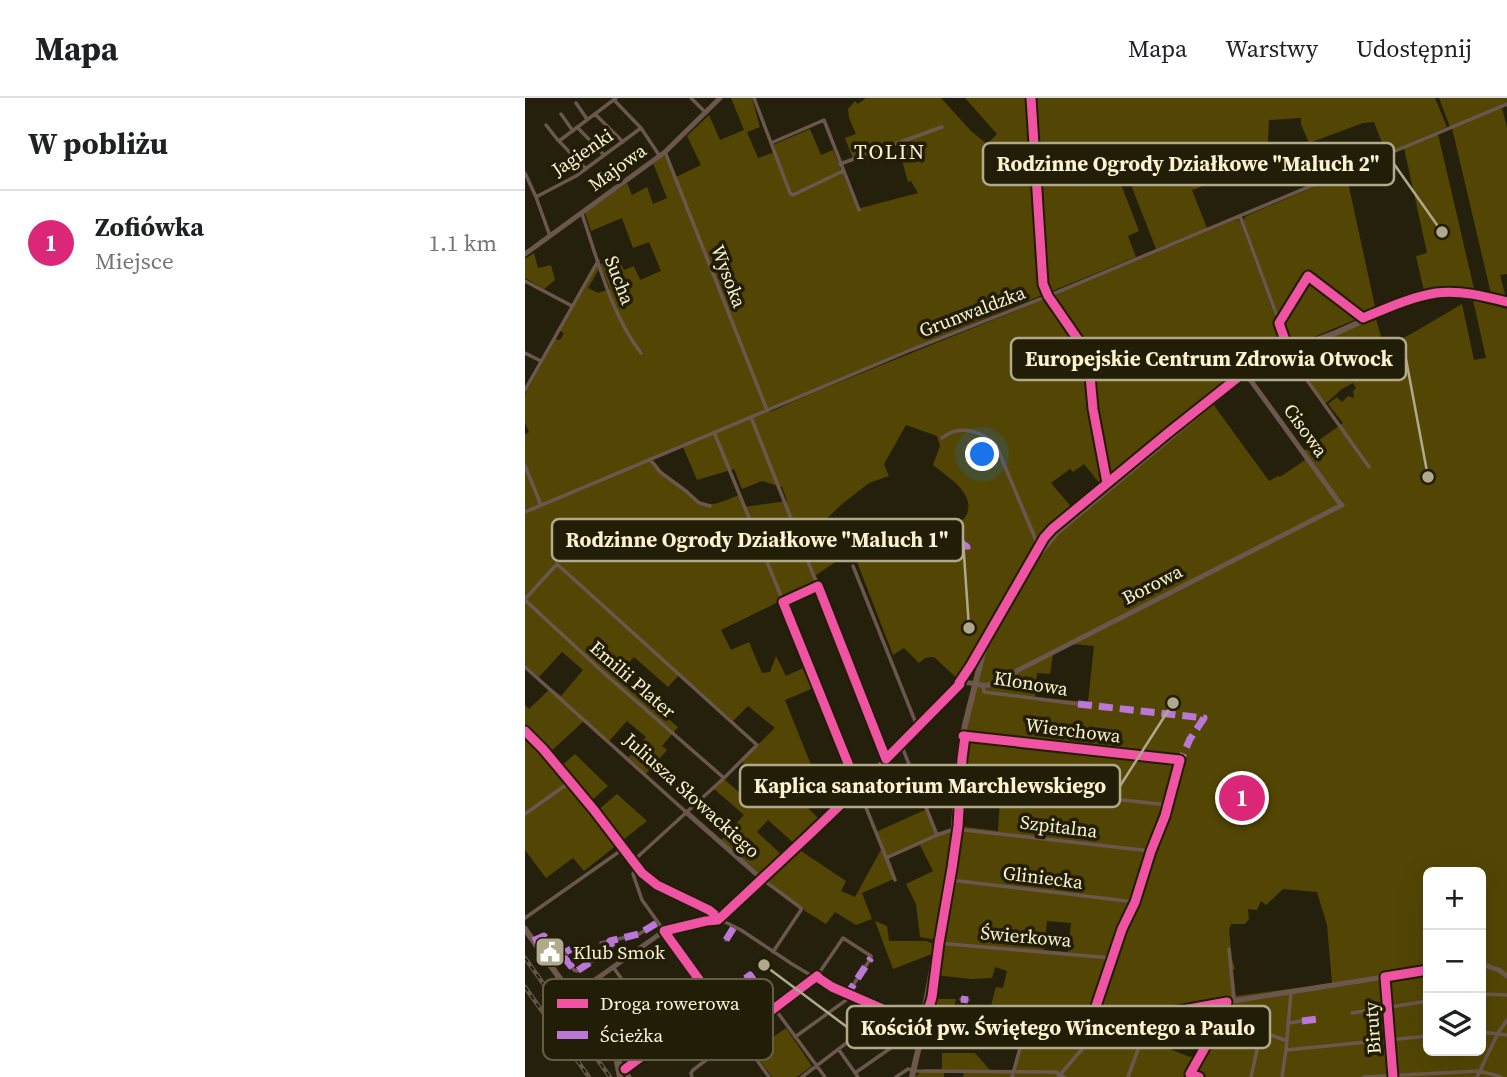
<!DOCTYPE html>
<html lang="pl">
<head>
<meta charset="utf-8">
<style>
  :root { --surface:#fff; --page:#f6f6f6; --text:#202124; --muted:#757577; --line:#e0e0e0; --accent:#db2777 }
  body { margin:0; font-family:"Source Serif 4",serif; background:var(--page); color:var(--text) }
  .controls { position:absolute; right:21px; bottom:21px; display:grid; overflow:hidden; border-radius:10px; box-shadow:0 7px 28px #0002 }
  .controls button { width:63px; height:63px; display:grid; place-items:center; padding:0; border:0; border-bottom:2px solid var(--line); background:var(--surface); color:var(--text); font:35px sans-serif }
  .you { position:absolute; left:458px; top:357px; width:24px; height:24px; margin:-18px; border:5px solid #fff; border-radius:50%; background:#1a73e8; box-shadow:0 0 0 10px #1a73e833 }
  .badge { display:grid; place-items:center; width:46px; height:46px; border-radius:50%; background:var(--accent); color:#fff; font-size:23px; font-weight:700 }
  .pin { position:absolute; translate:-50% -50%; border:4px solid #fff; box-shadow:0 2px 7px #0006 }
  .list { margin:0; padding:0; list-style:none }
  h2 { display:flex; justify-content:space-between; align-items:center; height:91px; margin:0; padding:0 28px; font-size:30px }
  h2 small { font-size:23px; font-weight:400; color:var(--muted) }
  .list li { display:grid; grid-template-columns:46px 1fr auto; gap:21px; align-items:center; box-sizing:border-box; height:105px; padding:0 28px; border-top:2px solid var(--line) }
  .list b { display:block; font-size:26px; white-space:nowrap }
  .list p { margin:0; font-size:23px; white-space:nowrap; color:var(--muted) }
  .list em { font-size:23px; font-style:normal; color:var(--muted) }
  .icon { flex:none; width:38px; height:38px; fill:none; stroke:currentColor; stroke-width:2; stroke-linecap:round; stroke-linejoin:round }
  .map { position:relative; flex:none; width:982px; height:979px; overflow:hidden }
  header { display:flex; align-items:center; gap:42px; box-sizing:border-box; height:98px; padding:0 35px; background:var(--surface); border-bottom:2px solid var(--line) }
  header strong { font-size:33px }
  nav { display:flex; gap:38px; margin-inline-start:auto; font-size:24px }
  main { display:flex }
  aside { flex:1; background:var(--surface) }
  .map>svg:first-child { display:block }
  .green { fill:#534604; fill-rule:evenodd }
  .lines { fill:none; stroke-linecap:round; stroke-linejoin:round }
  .minor { stroke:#6b574d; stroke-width:3.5 }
  .tertiary { stroke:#6b574d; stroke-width:5 }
  .secondary { stroke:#6e574b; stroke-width:6 }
  .rail-casing { stroke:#635749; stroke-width:4.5 }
  .rail { stroke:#221d07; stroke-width:2; stroke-dasharray:5; stroke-linecap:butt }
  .quiet { stroke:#ba77d6; stroke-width:7; stroke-dasharray:14 7; stroke-linecap:butt }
  .cycleway-casing { stroke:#221d07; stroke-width:13 }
  .cycleway { stroke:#f153a3; stroke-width:9 }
  .labels { text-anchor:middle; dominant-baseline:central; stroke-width:7; stroke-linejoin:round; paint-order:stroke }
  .street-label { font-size:19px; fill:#fbf3d1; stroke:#221d07 }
  .poi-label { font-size:19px; fill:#fbf3d1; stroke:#221d07; text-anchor:start }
  .neighbourhood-label { font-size:21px; letter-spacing:2px; fill:#fbf3d1; stroke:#221d07 }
  .key { fill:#221d07; stroke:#635d44; stroke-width:2 }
  .key-label { font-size:19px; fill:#fbf3d1 }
  .leader { fill:none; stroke:#b0a98c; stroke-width:2.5 }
  .callout-dot { fill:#b0a98c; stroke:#221d07; stroke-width:2.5 }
  .callout { fill:#221d07; stroke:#b0a98c; stroke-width:2.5 }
  .callout-label { font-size:21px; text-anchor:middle; font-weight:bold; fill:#fbf3d1 }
</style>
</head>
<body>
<header>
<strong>Mapa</strong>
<nav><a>Mapa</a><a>Warstwy</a><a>Udostępnij</a></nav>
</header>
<main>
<aside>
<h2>W pobliżu<small></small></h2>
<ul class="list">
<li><span class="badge">1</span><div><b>Zofiówka</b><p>Miejsce</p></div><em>1.1 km</em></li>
</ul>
</aside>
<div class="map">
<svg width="982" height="979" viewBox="0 0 982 979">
  <rect width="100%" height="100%" fill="#24200c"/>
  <path class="green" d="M206,0H227L235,29L222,34L233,60L250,54L248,47L285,31L296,57L308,52L332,111L393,95L386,83L383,84L372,44L328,61L320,40L331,36L324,20L323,11L330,3L333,6L341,0H416L446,33L462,46L472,36L440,0H910L922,29L861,55L849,24L838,25L784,45L776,26V20L744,22L742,64L749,79L741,75L703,79L693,54L666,64L676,89L667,92L682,130L631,151L603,79L594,81L614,133L603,138L611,159L389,249L244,311L245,314L285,296L520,201L712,121L715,123L761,248V251L747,256L723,272L693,254L689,261L707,285L626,347L577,388L559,366L548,374L545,371L526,385L549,412L526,430L519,438L463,538L435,583L409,559L400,560L394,565L379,550L368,557L332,464L379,431L391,441L439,421C455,398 424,380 408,367L415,348L412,338L381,327L359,366L364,378L344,385L317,406L293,429L298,440L312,433L318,459L291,477L294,484L196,532L206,552L224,544L237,575L245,574L251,558L261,578L283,568L291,589L260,602L295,689L278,705L296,723L271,747L243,722L232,734L258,758L237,777L196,742L219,717L189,691L199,681L225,704L242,686L216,663L250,630L223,608L208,623L155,576L143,589L109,559L92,577L153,629L137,648L142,652L121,676L103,660L121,639L102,623L84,643L60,622L23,656L35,669L50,656L83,688L65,704L72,713L92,696L122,723L59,773L48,760L21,780L0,752V607L4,611L26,590L36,598L58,572L37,554L14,579L0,567V336L4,334L0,325V296L30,241L35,242L39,235L35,233L72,166L74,171L63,190L73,195L85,191L75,166L93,159L99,172L109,168L115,182L136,173L124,144L108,150L97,120L66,133L60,115L102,85L107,97L122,89L128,106L142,100L128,65L139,57L149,80L176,67L162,38L184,17L195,42L219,32ZM158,349L172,382L209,371L217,391L237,383L257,389L262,403L219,409L214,397C206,400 196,405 188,406C171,408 137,375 128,362ZM215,424L221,441L231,438L236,454L225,458L220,444L199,452L192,432Z
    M914,0H982V5L925,29Z
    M977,10L982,30V176L975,177L982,204L967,200L927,30Z
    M913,36L950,195L929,193L910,194V193L901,195L899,193L891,158L902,155L879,50Z
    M821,75L851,213L765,249L718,122L721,118Z
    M9,155L13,170L26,167L30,182L19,191L0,180V161Z
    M948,202L982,211V979H438L439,973H419V979H390L399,971H417V955H450L465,972H490L504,923H462L471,889L478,890L482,873L470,869L467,880L446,881L410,877L416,843L395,839L391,806L381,786L408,773L395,747L364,760L371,780L337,795L347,821L331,827L310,814L301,826L280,813L240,781L273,751L321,783L316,793L330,799L358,748L351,734L402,711L411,735L433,728L473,733L476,686L436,682L441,632L462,551L515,459L532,436L688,306L744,383L753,378L755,379L780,362L776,355L818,325L803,306L812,299L817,304L823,298L829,300L828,293L831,290L828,285L817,291L800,306L765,257L767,255L851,221L859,249L886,236L937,206L949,262L961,260ZM547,546L569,548L563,604L510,599L512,575L525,576L528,556ZM903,774H956V953H903ZM758,791L792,794L802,827L807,885L711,898L708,872L710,871L707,861L704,832L706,826H720L724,821L723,811L732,812L736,803L741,807ZM522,823L546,825L543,854L519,852ZM699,908L672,958L665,959L647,952L653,917L670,913L682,917L685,912H677Z
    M350,823L362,828L364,843H401L409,846L407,856L368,871Z
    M407,901H431L426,924L402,922Z
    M261,930L287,968L272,979H247L228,953Z"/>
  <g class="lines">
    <path class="minor" d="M166,0L181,15
      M229,0L265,95L268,97L318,73
      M89,2L116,30L134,57
      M51,5L62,21
      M36,16L48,33
      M70,16L98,44
      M21,27L32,41L61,71
      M52,29L79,57
      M34,43L91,0
      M246,45L299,22L334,112
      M140,54L242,312
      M315,66L417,29
      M0,75L11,99L25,138
      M11,99L51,78L116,30
      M57,116C73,163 86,216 116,255
      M715,118L763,248L764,257L844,369
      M0,183L47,208
      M0,255L16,263
      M0,292L73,163
      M226,319L361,661
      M189,334L276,547L370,782
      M417,340C434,326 457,333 471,347L515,452
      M125,361L135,374L161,393L174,405L185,408
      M0,368L16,407
      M0,414L388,251L523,198L982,6
      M328,468L392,628
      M0,501L32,466L232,647L199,680L107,764
      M0,502L80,576L199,680
      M0,569L161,714
      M458,588L459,594L553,606
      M0,633L18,651L69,712L117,775L132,787L184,812L189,816
      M438,638L655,662
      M376,646L412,737
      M433,684L643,707L640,718L626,753L610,804L597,831L566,923
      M0,716L45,684
      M361,760L412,737L430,731L626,753
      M111,769L108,776L117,802L244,979
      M237,781L276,810V812L248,854
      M425,782L610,804
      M0,820L98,751
      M194,821L216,832L267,866L324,900L358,917L381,925L391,926
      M201,842L209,829
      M8,843L19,838L27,849L34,851C38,859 44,865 49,872L52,873L87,850L85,843L114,836L132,825
      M76,845L85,843
      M412,845L587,860
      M704,851L709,902
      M25,864L46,851
      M88,869L140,941
      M860,879L868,978
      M956,896L982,897
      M436,901L443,902
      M827,915L903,903
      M697,919L762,943
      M764,925L777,923
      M73,931L93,917
      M956,934L982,937
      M270,939L324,900
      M314,952L333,979
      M761,952L903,938
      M100,971L225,877L300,979
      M330,975L390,933L393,929
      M665,976L674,979
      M167,979L166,975L168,972L292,878L318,840L346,858V860L321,898
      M277,979L358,917
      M371,979L383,971L392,973L531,974L539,979
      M487,979L502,925
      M533,979L578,927V923
      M603,979L625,918
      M664,979L697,919L702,904
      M726,979L736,934
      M757,979L761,952L766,894
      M839,979L955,973L976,979
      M952,979L973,935L982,922"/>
    <path class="tertiary" d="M0,156L140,54L195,0
      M721,276L816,407
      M161,714L237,781
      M195,819L306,717L433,587C444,581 453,589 464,587L817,407
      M956,866L974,872L982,878
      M46,899L139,833L181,823L192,822L194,820V817
      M400,928L578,923L625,918L702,904L903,872
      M100,972L104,979"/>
    <path class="secondary" d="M0,831L97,969
      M399,923V915L426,768L434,659L440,627L458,555L465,538L513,457L532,434L721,276C749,256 784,246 815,233C846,220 878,202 912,198C936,196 959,201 982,207
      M395,937V930L392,926L398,916
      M92,964L95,979
      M387,979L398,930"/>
    <g class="rail-casing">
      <path id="rail" d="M0,860L85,979
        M0,889L64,979"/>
    </g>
    <use href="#rail" class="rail"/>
    <path class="quiet" d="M488,71L510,65
      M387,442L398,437
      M424,450C429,458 435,455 442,452V449L429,440
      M553,606L679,620L665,641L654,666
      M201,842L209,829
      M8,843L19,838L27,849L34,851C38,859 44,865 49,872L52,873L87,850L85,843L114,836L132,825
      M23,865L46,851
      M321,898L346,860
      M436,901L443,902
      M187,906L225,877L234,890
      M777,923L793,921
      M71,933L93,917"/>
    <g class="cycleway-casing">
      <path id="cycleway" d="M506,0L518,186L523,198L563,256L568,311L582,385
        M763,251L754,225L783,178L838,220C862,210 886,199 911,195C935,192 959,198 982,204
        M434,585L446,567L519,440L527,431L643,335L721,273L739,261L765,250
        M435,586L361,661L293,488L258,504L333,690L286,735L193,822L181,823L139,833L214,937L292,878L295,881L307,889L385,923H390L396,919L401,920L407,899L414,845L427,770L433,728L437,661L440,638
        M0,633L18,651L69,712L117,775L132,787L184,812L189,816
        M438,638L655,662L640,718L626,753L610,804L597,831L566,923L625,918L702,904L697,919L665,976L674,979
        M100,971L190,904
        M868,979L860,879L903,872"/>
    </g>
    <use href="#cycleway" class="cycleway"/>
  </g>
  <defs>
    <g id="civic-square" transform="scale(1.575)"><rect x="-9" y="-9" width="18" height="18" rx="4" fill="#b0a98c" stroke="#221d07"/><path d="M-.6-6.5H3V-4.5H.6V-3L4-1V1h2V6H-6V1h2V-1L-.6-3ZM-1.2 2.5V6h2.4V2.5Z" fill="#fff"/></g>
  </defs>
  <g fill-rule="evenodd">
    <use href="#civic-square" x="25" y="854"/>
  </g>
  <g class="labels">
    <g class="street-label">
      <text transform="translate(57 54) rotate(-34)">Jagienki</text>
      <text transform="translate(92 69) rotate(-36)">Majowa</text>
      <text transform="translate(204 178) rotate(69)">Wysoka</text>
      <text transform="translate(95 182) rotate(69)">Sucha</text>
      <text transform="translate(447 213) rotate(-21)">Grunwaldzka</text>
      <text transform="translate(781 332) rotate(54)">Cisowa</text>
      <text transform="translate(627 486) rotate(-27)">Borowa</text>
      <text transform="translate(108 581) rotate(41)">Emilii Plater</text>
      <text transform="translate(506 585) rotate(9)">Klonowa</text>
      <text transform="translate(548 632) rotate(7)">Wierchowa</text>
      <text transform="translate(167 697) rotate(42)">Juliusza Słowackiego</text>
      <text transform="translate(534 728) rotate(7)">Szpitalna</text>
      <text transform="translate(518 779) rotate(7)">Gliniecka</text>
      <text transform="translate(501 838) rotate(5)">Świerkowa</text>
      <text transform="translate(847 930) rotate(-94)">Biruty</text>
    </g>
    <g class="poi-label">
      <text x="48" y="854">Klub Smok</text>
    </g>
    <g class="neighbourhood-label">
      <text x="365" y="53">TOLIN</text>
    </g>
  </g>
  <rect x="18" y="881" width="230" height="81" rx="10" class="key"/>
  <rect x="32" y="901" width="31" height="9" fill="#f153a3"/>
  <rect x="32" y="933" width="31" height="8" fill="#ba77d6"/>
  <g class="key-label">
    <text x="75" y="912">Droga rowerowa</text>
    <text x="75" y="944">Ścieżka</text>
  </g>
  <path class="leader" d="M917 134L869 66M903 379L881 261M444 530L438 442M648 605L595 688M239 867L322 929"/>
  <g class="callout-dot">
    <circle cx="917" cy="134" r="7"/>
    <circle cx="903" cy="379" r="7"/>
    <circle cx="444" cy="530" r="7"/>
    <circle cx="648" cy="605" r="7"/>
    <circle cx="239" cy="867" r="7"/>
  </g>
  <g class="callout">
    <rect x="458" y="45" width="411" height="42" rx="7"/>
    <rect x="486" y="240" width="395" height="42" rx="7"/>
    <rect x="27" y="421" width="411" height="42" rx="7"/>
    <rect x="215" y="667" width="380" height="42" rx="7"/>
    <rect x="322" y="908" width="423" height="42" rx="7"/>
  </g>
  <g class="callout-label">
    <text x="663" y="73">Rodzinne Ogrody Działkowe "Maluch 2"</text>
    <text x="684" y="268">Europejskie Centrum Zdrowia Otwock</text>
    <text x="232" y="449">Rodzinne Ogrody Działkowe "Maluch 1"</text>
    <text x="405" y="695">Kaplica sanatorium Marchlewskiego</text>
    <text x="533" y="937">Kościół pw. Świętego Wincentego a Paulo</text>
  </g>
</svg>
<div class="controls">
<button>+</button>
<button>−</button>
<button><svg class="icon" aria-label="layers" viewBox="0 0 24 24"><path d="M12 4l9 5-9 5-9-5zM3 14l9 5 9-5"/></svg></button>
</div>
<div class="you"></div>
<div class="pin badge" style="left:717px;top:700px">1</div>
</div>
</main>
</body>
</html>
